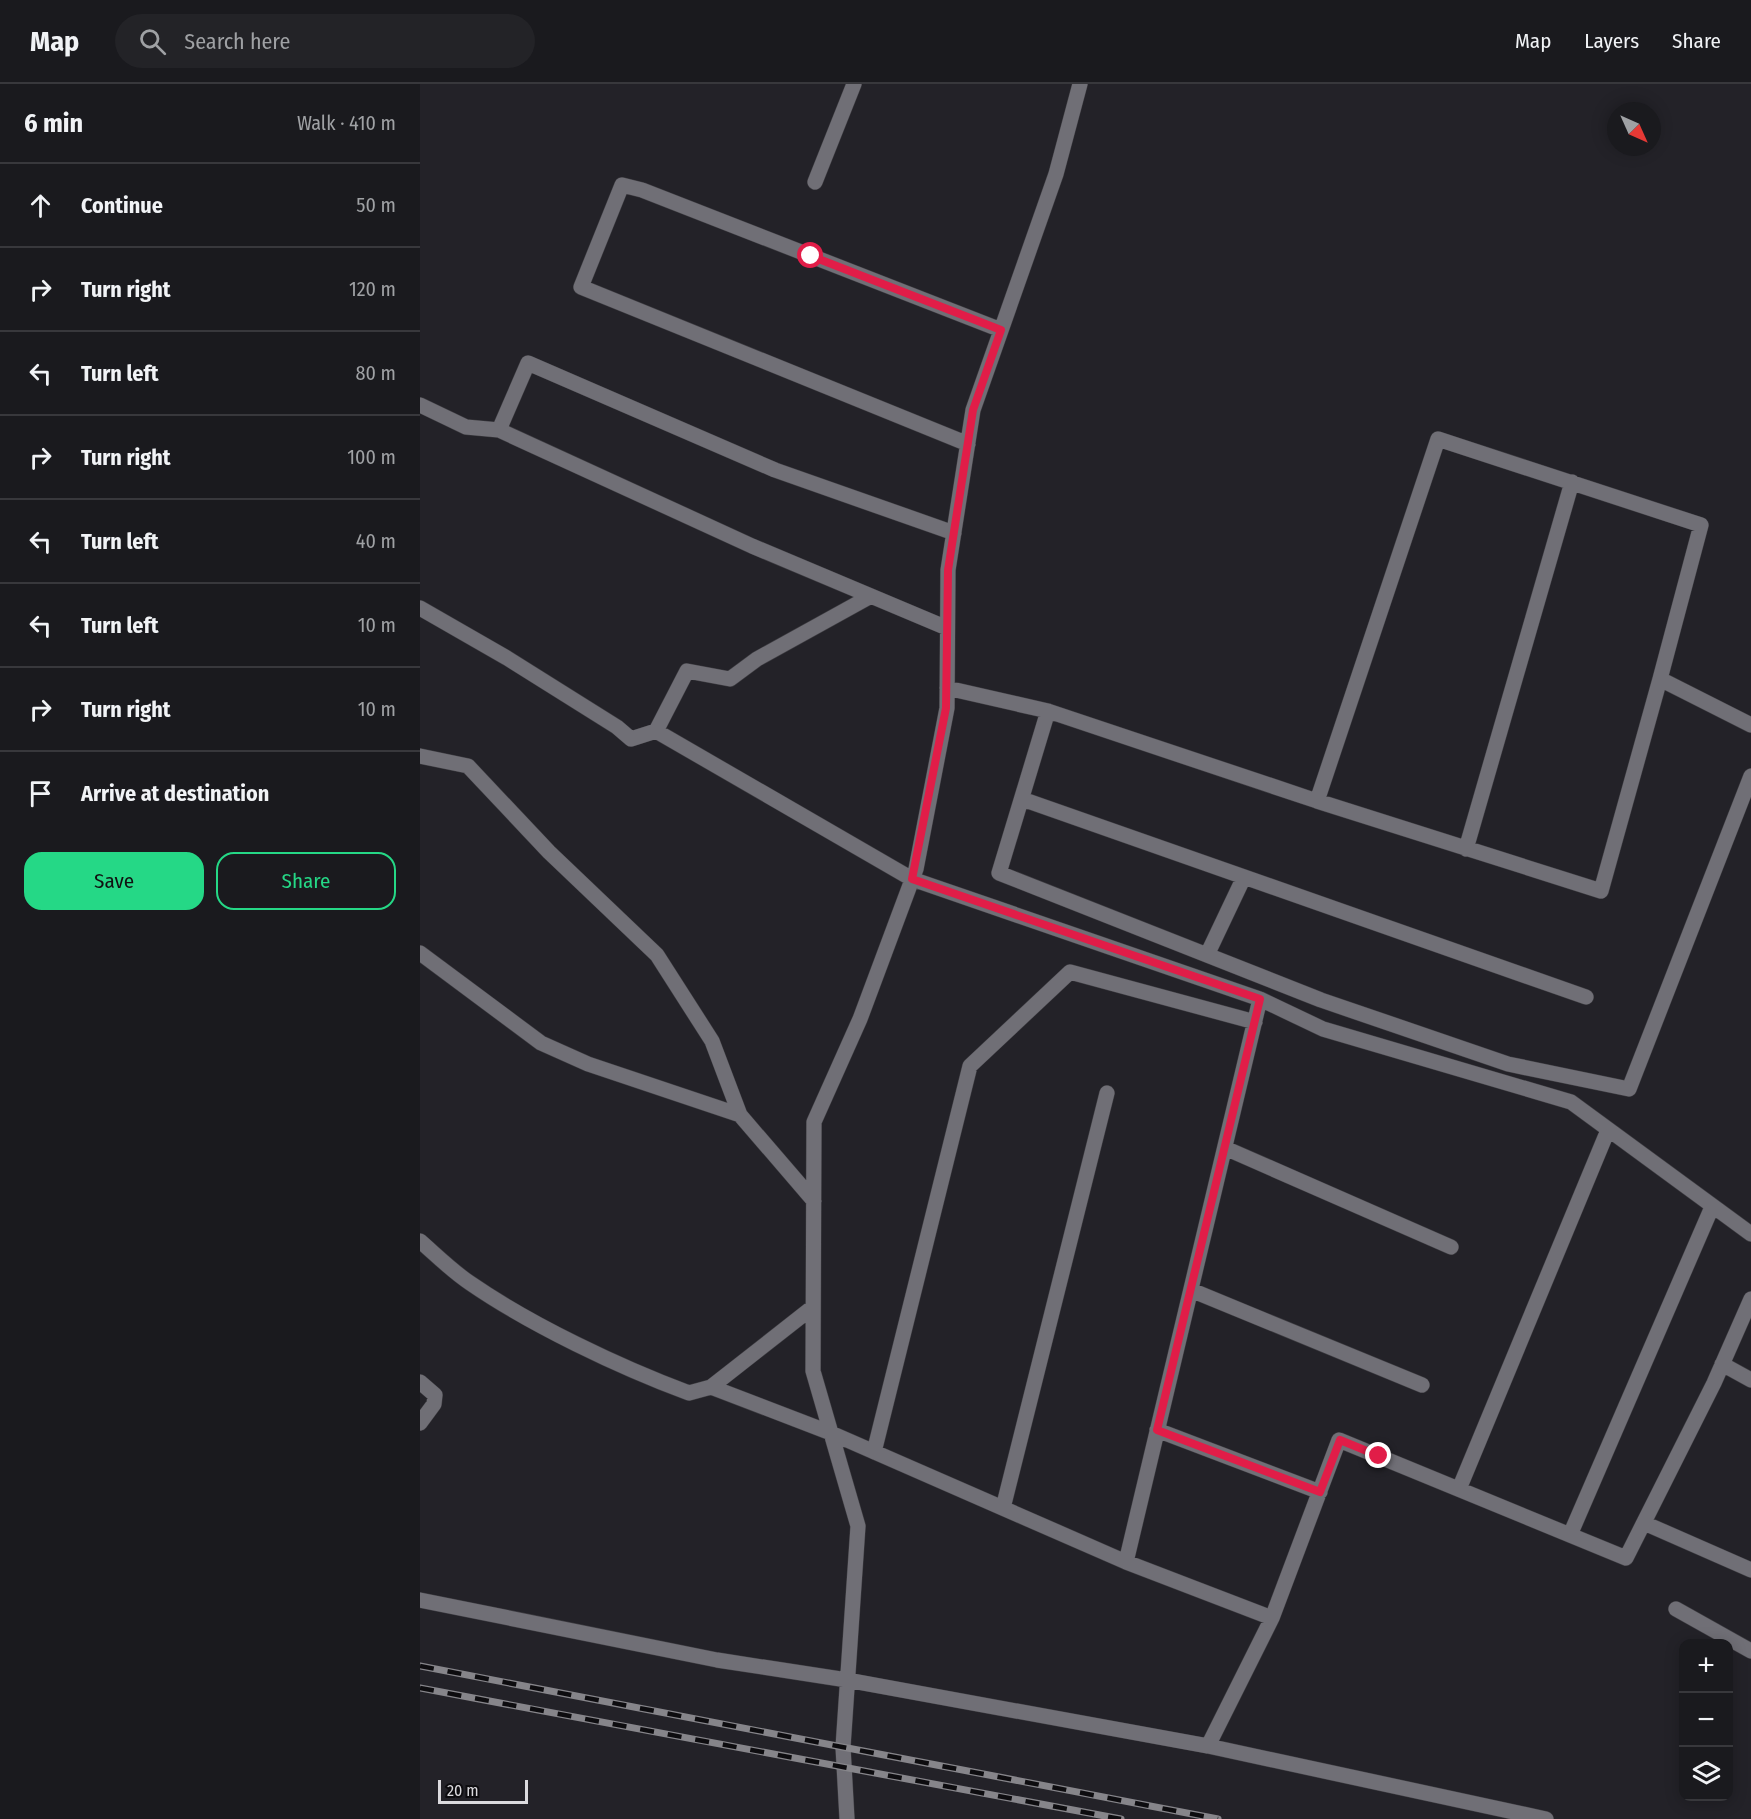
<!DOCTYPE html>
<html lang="en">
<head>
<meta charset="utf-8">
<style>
  :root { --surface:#1a1a1e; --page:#232327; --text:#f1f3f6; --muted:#9fa1a4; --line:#38383c; --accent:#25d886 }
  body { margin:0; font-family:"Fira Sans Condensed",sans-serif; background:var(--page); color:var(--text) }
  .controls { position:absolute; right:18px; bottom:18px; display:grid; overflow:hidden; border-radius:12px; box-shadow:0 3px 15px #0003 }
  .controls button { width:54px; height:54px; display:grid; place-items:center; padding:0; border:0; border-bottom:2px solid var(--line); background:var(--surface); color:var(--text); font:30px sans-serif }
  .compass { position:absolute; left:1187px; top:18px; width:54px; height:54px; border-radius:50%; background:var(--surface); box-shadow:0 3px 15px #0003; rotate:135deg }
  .scale { position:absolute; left:18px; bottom:15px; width:90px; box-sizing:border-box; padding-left:6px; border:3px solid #dbdade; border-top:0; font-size:16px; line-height:21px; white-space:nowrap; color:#dbdade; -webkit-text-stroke:4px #0d0c0f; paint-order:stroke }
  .stop { position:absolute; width:18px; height:18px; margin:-14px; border:4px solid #e11d48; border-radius:50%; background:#fff }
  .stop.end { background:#e11d48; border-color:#fff; box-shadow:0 2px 6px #0008 }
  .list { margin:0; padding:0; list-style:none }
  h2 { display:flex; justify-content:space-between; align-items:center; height:78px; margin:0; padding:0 24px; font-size:26px }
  h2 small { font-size:20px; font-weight:400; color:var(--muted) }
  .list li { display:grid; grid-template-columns:39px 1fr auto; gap:18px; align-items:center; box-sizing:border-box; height:84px; padding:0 24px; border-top:2px solid var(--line) }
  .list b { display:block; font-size:22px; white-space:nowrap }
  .list em { font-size:20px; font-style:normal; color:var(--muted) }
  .actions { display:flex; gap:12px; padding:18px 24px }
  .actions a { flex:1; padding:14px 0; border:2px solid var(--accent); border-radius:18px; text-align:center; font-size:21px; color:var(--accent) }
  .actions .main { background:var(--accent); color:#111 }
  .icon { flex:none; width:33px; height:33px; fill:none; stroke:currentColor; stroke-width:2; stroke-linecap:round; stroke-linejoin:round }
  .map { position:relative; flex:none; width:1331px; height:1735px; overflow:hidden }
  header { display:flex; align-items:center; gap:36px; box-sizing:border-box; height:84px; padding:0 30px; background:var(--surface); border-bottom:2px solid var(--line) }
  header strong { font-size:28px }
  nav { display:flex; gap:33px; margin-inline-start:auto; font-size:21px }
  .search { width:420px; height:54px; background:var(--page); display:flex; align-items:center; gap:15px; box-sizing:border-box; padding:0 21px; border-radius:33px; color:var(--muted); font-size:22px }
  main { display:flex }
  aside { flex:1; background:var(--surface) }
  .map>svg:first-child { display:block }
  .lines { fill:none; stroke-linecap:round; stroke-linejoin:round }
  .minor-casing { stroke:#3e3d42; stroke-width:16 }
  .minor { stroke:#706f76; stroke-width:15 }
  .rail-casing { stroke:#86858a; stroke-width:7 }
  .rail { stroke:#0d0c0f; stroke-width:4.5; stroke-dasharray:14; stroke-linecap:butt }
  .route { stroke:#e11d48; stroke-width:8 }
</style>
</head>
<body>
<header>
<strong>Map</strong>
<div class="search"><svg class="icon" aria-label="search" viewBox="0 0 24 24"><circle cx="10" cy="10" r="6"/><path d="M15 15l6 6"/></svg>Search here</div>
<nav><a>Map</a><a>Layers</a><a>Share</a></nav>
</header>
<main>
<aside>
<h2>6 min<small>Walk · 410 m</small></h2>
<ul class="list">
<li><svg class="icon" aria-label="ahead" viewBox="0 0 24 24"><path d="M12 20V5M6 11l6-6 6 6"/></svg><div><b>Continue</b></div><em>50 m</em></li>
<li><svg class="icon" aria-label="right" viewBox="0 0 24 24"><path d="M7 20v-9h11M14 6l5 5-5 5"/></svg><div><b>Turn right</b></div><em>120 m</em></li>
<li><svg class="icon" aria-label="left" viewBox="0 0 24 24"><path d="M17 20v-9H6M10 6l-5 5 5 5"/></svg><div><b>Turn left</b></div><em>80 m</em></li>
<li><svg class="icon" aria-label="right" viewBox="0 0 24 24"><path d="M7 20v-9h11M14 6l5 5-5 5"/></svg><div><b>Turn right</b></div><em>100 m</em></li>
<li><svg class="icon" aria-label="left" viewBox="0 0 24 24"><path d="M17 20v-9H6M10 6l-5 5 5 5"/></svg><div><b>Turn left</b></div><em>40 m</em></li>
<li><svg class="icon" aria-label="left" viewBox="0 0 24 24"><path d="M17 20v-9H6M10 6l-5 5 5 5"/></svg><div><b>Turn left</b></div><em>10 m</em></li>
<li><svg class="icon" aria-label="right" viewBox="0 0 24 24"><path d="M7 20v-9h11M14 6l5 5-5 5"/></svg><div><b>Turn right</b></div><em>10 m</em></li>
<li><svg class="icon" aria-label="arrive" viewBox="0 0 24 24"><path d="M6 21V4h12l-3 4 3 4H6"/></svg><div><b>Arrive at destination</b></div></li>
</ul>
<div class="actions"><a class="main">Save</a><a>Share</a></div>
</aside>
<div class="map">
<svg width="1331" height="1735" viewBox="0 0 1331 1735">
  <rect width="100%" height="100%" fill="#232228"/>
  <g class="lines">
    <g class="minor-casing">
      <path id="minor" d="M395,98L434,0
        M0,321L46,343L79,346
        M548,360L161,203L202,101L222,106L581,246
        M0,524L87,574L197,643L211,655L236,647L267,587L310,595L337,575L451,512
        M527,544L332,462L79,346L108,279L355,386L534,449
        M527,604L628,627L897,717L1018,355L1281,441L1240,595L1331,641
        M628,627L579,789L901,916L1088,980L1209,1005L1331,692
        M236,647L492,795L840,915L903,945L1151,1018L1331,1150
        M0,672L48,682L129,768L237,871L292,957L320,1031L394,1117
        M602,715L1166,913
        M897,717L1181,807L1240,595
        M1046,765L1152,398
        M0,869L121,959L168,980L320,1031
        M787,871L824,793
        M805,1064L1031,1163
        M0,1157C16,1171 32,1187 50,1199C111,1241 199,1283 269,1309L291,1303L393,1223
        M771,1206L1002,1301
        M1302,1280L1331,1296
        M0,1298L15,1311L14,1320L0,1339
        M291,1303L411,1349L706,1478L852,1534L919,1356L1206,1474L1294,1299L1331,1215
        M737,1346L900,1408
        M454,1368L550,982L650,888L835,938
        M1039,1405L1188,1046
        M583,1424L687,1009
        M1224,1439L1331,1486
        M1150,1451L1292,1123
        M706,1478L840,915
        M0,1516L297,1576L427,1596L788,1662L1126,1735
        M1256,1525L1331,1567
        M788,1662L852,1534
        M427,1735L423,1663L438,1442L393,1287L394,1038L440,935L496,785L527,624L528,486L553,326L636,90L660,0"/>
    </g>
    <use href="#minor" class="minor"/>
    <g class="rail-casing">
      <path id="rail" d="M0,1582L798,1735
        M0,1604L701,1735"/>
    </g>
    <use href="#rail" class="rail"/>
  </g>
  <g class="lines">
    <path class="route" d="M391,172L581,246L553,326L528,486L526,624L492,795L840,915L737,1346L900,1408L920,1356L959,1372"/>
  </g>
</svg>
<div class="controls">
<button>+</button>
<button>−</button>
<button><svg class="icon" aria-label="layers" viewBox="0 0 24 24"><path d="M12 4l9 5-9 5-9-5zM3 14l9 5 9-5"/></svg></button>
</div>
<svg class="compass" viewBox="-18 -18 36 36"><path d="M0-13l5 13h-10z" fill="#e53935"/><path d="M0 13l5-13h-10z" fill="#9fa1a4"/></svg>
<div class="scale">20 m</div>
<div class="stop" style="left:391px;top:172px"></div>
<div class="stop end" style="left:959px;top:1372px"></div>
</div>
</main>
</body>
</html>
